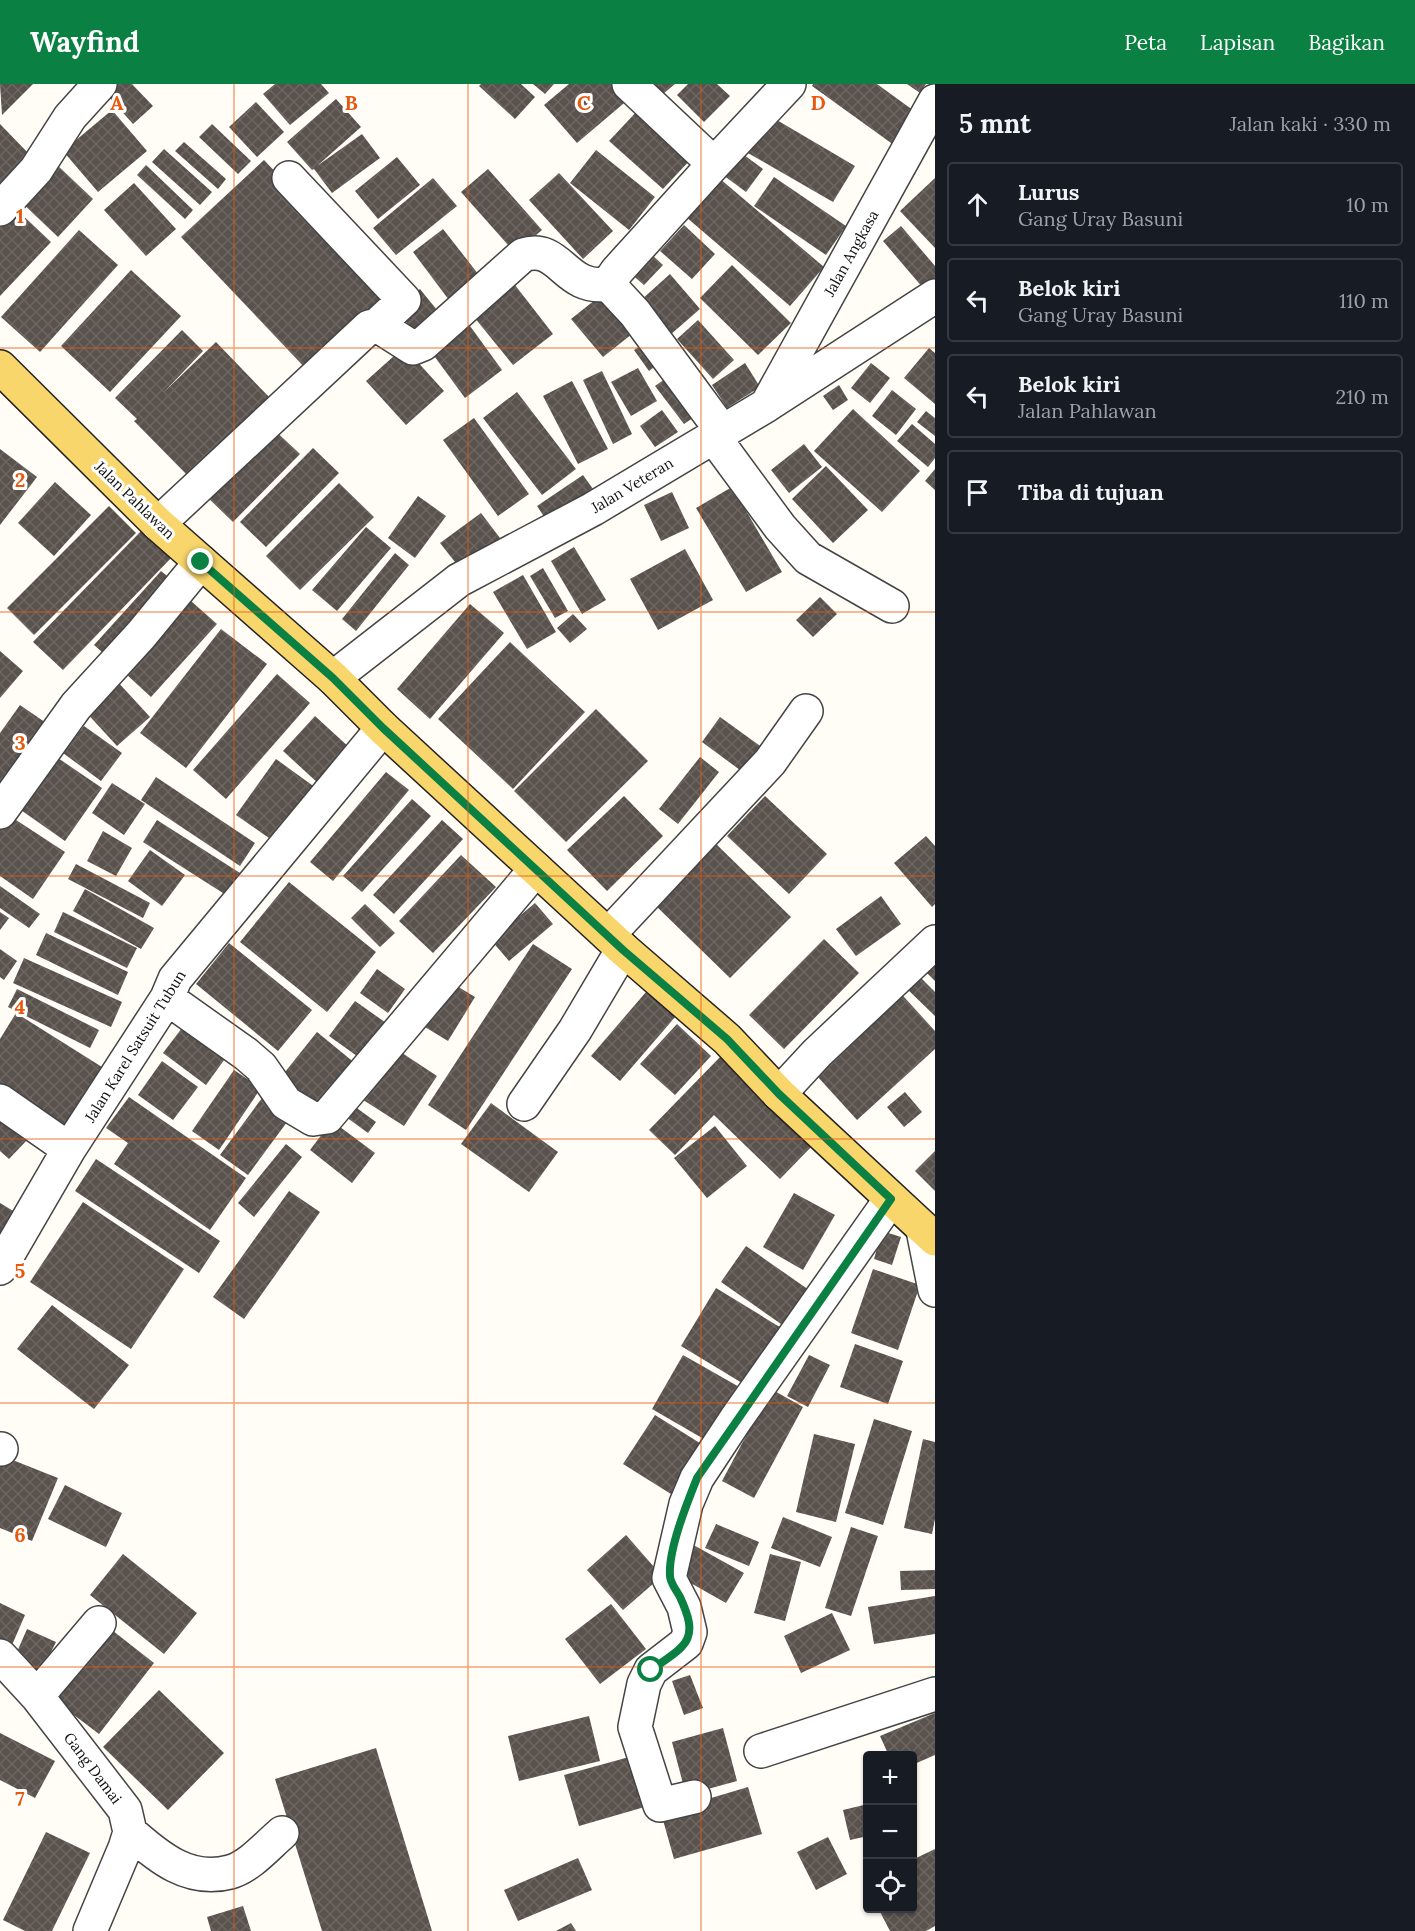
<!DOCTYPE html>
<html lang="id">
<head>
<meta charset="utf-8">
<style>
  :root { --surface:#171b24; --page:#20242c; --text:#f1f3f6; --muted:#9ea1a6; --line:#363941; --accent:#0b8043 }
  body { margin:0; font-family:Lora,serif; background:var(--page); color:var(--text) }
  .controls { position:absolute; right:18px; bottom:18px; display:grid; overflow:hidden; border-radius:6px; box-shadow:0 2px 4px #0004 }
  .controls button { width:54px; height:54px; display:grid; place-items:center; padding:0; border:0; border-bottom:2px solid var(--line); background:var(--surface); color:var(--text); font:30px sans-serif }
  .stop { position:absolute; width:18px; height:18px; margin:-14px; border:4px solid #0b8043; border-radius:50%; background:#fff }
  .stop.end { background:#0b8043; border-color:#fff; box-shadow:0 2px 6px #0008 }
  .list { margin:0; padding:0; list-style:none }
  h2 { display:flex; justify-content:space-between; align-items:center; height:78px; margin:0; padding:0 24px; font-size:26px }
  h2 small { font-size:20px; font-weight:400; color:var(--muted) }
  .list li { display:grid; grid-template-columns:39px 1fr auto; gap:18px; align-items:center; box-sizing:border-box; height:84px; margin:0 12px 12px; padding:0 12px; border:2px solid var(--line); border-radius:6px }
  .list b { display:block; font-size:22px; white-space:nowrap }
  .list p { margin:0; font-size:20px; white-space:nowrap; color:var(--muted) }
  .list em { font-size:20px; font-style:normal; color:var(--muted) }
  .icon { flex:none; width:33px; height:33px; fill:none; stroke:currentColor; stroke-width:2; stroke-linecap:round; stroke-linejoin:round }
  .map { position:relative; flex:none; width:935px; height:1847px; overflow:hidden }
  header { display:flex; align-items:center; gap:36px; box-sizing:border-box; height:84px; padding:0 30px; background:var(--accent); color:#fff }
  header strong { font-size:28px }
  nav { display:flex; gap:33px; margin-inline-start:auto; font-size:21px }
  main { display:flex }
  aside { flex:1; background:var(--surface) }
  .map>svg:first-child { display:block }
  .building { fill:url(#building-cross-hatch) }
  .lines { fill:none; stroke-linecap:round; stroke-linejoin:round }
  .minor-casing { stroke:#444; stroke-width:36 }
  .major-casing { stroke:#222; stroke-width:36 }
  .minor { stroke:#fff; stroke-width:33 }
  .major { stroke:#f9d66b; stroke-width:33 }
  .route { stroke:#0b8043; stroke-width:8 }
  .grid { fill:none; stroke:#e8590c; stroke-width:1.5; stroke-opacity:0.55 }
  .labels { text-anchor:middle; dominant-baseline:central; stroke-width:6; stroke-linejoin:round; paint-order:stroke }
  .street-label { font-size:15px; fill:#111; stroke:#fff }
  .grid-label { font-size:20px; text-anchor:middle; font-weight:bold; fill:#e8590c; stroke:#fff; stroke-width:6; stroke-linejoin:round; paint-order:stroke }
</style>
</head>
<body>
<header>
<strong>Wayfind</strong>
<nav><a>Peta</a><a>Lapisan</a><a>Bagikan</a></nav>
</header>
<main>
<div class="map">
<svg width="935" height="1847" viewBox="0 0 935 1847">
  <defs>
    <pattern id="building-cross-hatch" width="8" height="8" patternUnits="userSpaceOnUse" patternTransform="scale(1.5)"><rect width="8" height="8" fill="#5a524d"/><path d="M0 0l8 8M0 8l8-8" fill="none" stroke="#6d6662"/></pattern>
  </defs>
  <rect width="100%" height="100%" fill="#fffdf5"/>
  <path class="building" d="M0,0H33L2,31Z
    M104,0H132L153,22L133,40L100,3Z
    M275,0H321L329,9L290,41L263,10Z
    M481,0H521L535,13L515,35L479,2Z
    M533,0H554L545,10Z
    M569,0H618L630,14L577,59L544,21Z
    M655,0H675L663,10Z
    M688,0H717L730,12L704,38L677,11Z
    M813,0H877L921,32L898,64L812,2Z
    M907,0H926L920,9Z
    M336,15L361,43L317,82L362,50L380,74L332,109L314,85L312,86L287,58Z
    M256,18L284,48L257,73L229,43Z
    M640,24L693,73L663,105L609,57Z
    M112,26L147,67L98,108L63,67Z
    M770,32L855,82L833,118L748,69Z
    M0,40L30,71L0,99Z
    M212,40L251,77L238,90L199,53Z
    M184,58L226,95L218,105L175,67Z
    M164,65L212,108L200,121L152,78Z
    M596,66L655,113L629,146L570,99Z
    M740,68L763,85L746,108L723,91Z
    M397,73L420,101L378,135L355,107Z
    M264,76L392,211L309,288L181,153Z
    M55,79L93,115L58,153L19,116Z
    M146,81L193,126L185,135L137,91Z
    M488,85L542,146L515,169L461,108Z
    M559,89L613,147L583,175L529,116Z
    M774,93L846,142L826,171L754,122Z
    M433,94L457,122L396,171L373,144Z
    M719,94L824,183L790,222L686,133Z
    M935,94V164L900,127Z
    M134,99L176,145L146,172L104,126Z
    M16,125L51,158L0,212V142Z
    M684,141L715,170L692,195L660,167Z
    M901,142L935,182V194L923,204L883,157Z
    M443,145L486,200L455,224L413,168Z
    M79,146L118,181L40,268L1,233Z
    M650,169L663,181L644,201L630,189Z
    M732,181L791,239L758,271L700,214Z
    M131,186L181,232L110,308L61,262Z
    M670,190L700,225L670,251L640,217Z
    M515,201L553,250L513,281L474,233Z
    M420,205L441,231L416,250L395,225Z
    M605,208L637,246L603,273L571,235Z
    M698,236L734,276L713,295L677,255Z
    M470,242L502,286L465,314L432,269Z
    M182,246L203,267L164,308L216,258L270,314L188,392L134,337L137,335L115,314Z
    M646,258L661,278L649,287L634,266Z
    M404,263L444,307L406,341L366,297Z
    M929,264L935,269V320L904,294Z
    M745,279L760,303L727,324L712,301Z
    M871,279L890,294L870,319L851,304Z
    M638,284L657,317L631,332L611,298Z
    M602,287L632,350L613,360L583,296Z
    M675,288L703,327L684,340L655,302Z
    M572,297L608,365L578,380L543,312Z
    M839,301L848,316L833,326L823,312Z
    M892,306L916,325L896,351L872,332Z
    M517,308L576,385L542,411L483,334Z
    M853,325L920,387L882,428L814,367Z
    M662,326L678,348L655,363L640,342Z
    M926,327L935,334V352L917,338Z
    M474,334L529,410L498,432L443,356Z
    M912,340L935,360V374L928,383L897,357Z
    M269,341L300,370L233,438L203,409Z
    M804,360L822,383L789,409L771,386Z
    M313,364L339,389L266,463L240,438Z
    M0,365L37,393L0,441Z
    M826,382L868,426L833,459L792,415Z
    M935,385V406L925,397Z
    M583,391L593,405L547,437L537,422Z
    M55,398L91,431L54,472L18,439Z
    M339,399L374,433L300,506L266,472Z
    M732,403L782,488L746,508L696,424Z
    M672,408L689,444L661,457L644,421Z
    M418,412L446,432L415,474L388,454Z
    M109,422L136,449L34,551L7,524Z
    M481,429L500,454L459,483L440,459Z
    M366,443L391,464L337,527L312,506Z
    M143,445L172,473L63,586L33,558Z
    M574,463L606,516L582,530L551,477Z
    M685,465L713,516L658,546L630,495Z
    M395,469L409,481L356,547L342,535Z
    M543,484L568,527L555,534L530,492Z
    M161,487L177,500L110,575L94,561Z
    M523,491L556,548L527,565L493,508Z
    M820,513L837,530L813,553L796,536Z
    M191,517L217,540L151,613L126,590Z
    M470,520L504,549L430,635L397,605Z
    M573,530L587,545L570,559L557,544Z
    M221,545L267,580L186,684L140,649Z
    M510,558L585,628L513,705L438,635Z
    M0,567L23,587L0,614Z
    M277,590L310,619L226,715L193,686Z
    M117,597L150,633L117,662L84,626Z
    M20,621L49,641L0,706V649Z
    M596,625L648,677L566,758L514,707Z
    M315,632L351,665L319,700L283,667Z
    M720,633L763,664L744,689L702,658Z
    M84,642L122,669L101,697L63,669Z
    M55,672L102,704L65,757L18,724Z
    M700,673L719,688L678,740L659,725Z
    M276,675L316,704L276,759L236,731Z
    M386,688L409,706L333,797L310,778Z
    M156,693L255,759L240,782L141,716Z
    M112,699L145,720L124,751L92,729Z
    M624,712L663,752L607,807L567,766Z
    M765,712L827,770L789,810L727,752Z
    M412,715L431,732L362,808L343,792Z
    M10,732L65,768L33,815L0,792V746Z
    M157,736L240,789L226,811L143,758Z
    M442,736L463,755L394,830L373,811Z
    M103,747L132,764L116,792L87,777Z
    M926,752L935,762V820L932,823L894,779Z
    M714,758L791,833L730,894L654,820Z
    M150,766L185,791L162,822L128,797Z
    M461,771L496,803L433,869L399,837Z
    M76,780L150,819L143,834L68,795Z
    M289,798L376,868L327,928L240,858Z
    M0,802L40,830L29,844L0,824Z
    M85,805L154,844L141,865L73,827Z
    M881,812L901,840L856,872L836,845Z
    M535,819L553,840L509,877L491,856Z
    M365,820L395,849L380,863L351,834Z
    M0,828L9,834L0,846Z
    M63,828L137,864L127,884L54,848Z
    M46,849L128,888L118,911L36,871Z
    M824,855L859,889L784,965L749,931Z
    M229,859L312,926L278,967L196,900Z
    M533,860L572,885L466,1046L428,1021Z
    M0,865L17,877L4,896L0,893Z
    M24,874L122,918L111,943L13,899Z
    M935,874V897L923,885Z
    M377,885L405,905L388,929L360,909Z
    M917,890L935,908V932L905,903Z
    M447,896L475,913L448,957L420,940Z
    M894,902L935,947V965L857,1036L807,981Z
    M17,905L99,946L90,964L8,923Z
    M646,908L676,932L620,997L591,972Z
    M355,917L389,941L364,977L329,952Z
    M16,929L102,983L61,1046L0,1008V955Z
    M185,940L227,972L206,1001L163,969Z
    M677,940L711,972L675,1011L640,980Z
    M317,948L356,980L316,1029L277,998Z
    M390,961L437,992L404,1042L357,1012Z
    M721,972L814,1060L780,1095L714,1031L675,1071L649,1046Z
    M162,977L198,1003L173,1036L138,1011Z
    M234,986L261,1004L219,1066L192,1047Z
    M905,1008L922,1028L904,1043L887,1023Z
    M129,1013L246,1094L210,1146L114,1080L128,1059L106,1044Z
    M262,1014L290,1034L248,1091L220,1071Z
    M491,1019L558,1068L529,1108L461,1060Z
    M354,1022L376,1038L368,1049L346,1033Z
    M0,1028L29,1054L9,1075L0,1067Z
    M332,1037L375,1069L352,1099L310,1066Z
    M715,1042L747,1082L707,1114L674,1074Z
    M286,1060L302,1073L254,1133L238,1119Z
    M935,1067V1107L915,1087Z
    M96,1075L220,1157L199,1189L75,1107Z
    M289,1107L320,1128L244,1235L213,1213Z
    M794,1109L835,1131L803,1186L763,1163Z
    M83,1118L184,1185L131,1265L30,1198Z
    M0,1119L15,1128L0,1153Z
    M882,1147L901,1153L892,1181L874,1175Z
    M746,1162L809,1206L784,1242L721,1198Z
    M873,1185L920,1201L898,1266L851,1249Z
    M716,1204L783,1245L747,1302L681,1262Z
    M52,1221L129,1281L94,1325L17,1265Z
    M855,1260L903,1277L888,1320L840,1303Z
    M683,1271L741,1304L709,1358L652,1325Z
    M809,1271L830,1281L808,1323L787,1312Z
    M771,1305L803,1323L754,1414L722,1397Z
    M655,1331L703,1361L671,1410L623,1380Z
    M874,1335L912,1347L883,1441L845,1429Z
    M814,1350L855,1360L836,1438L796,1428Z
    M923,1355L935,1358V1435L932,1450L904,1444Z
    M0,1371L58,1394L32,1457L0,1444Z
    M65,1401L122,1429L106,1463L48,1435Z
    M783,1433L832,1453L820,1483L771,1464Z
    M716,1440L759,1458L749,1482L705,1464Z
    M851,1443L878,1452L851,1532L825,1524Z
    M626,1451L662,1492L623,1526L587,1486Z
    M688,1458L744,1489L726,1519L671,1488Z
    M123,1470L197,1529L164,1570L90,1511Z
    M770,1470L801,1478L785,1537L754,1529Z
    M935,1486V1505L901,1506L900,1487Z
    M935,1512V1550L874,1560L868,1523Z
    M0,1519L25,1531L12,1561L0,1555Z
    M611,1520L646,1565L600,1600L565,1555Z
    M832,1529L850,1566L801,1589L784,1552Z
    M108,1543L154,1579L99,1650L53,1615Z
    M27,1545L56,1558L40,1590L13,1577Z
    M690,1591L703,1624L684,1631L672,1597Z
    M159,1606L224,1669L168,1726L103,1663Z
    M935,1629V1671L912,1681V1672H889L880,1652Z
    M589,1632L600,1677L519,1697L508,1652Z
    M723,1644L737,1697L686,1711L672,1658Z
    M0,1649L55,1677L35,1714L0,1696Z
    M376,1664L432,1847H322L275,1695Z
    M640,1670L655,1720L579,1742L564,1691Z
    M748,1703L762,1750L674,1775L661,1729Z
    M868,1720V1752L850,1756L843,1726Z
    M46,1748L90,1769L52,1847H25L3,1836Z
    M828,1753L847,1790L816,1806L797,1768Z
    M935,1765V1842L926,1847H890L878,1824H912V1776Z
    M578,1774L592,1806L518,1837L504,1806Z
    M243,1822L251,1847H211L207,1833Z
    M571,1839L576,1847H556Z"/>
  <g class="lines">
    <g class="minor-casing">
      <path id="minor" d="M629,0L714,80L617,187L608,200L635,229L722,347
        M714,80L789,0
        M289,94L404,216L377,241
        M0,125L36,86L70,33L100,0
        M769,317L935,17
        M713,352L780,443L808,474L892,522
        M158,440L369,243L377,241L413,264L423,260L523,171C561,159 564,207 608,200
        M333,594L459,496L593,425L767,321L935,212
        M0,728L76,622L141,551L201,478
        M608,851L770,678L806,627
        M167,914L246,970L261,983L286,1019L313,1035L327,1033L536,785
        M779,1010L817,969L935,858
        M0,1017L69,1065
        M524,1020L575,946L623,865
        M923,1146L935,1206
        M0,1184L69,1065L167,914L175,895L383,644
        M0,1365H1
        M0,1572L37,1612L125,1726L130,1748L125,1764L90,1847
        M37,1612L99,1539
        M761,1667L935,1610
        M694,1713L660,1721L635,1643L644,1600L651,1586L686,1559L690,1548L684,1523L669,1494L686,1420L697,1394L736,1335L891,1115
        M130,1748C158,1773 189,1799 230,1788C249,1783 267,1762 282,1749"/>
    </g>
    <g class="major-casing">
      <path id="major" d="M0,283L158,440L333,594L383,644L623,865L727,955L779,1010L935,1155"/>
    </g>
    <use href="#minor" class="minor"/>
    <use href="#major" class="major"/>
  </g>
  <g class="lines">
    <path class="route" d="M201,478L333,594L383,644L623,866L727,955L779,1010L891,1115L697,1394C687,1419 668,1466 670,1492C670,1499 677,1507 680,1513C700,1556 687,1561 651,1586"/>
  </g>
  <path class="grid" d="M234,0V1847M468,0V1847M701,0V1847M0,264H935M0,528H935M0,792H935M0,1055H935M0,1319H935M0,1583H935"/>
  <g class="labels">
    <g class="street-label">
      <text transform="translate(851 169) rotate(-61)">Jalan Angkasa</text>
      <text transform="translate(632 401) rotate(-31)">Jalan Veteran</text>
      <text transform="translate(135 416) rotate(44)">Jalan Pahlawan</text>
      <text transform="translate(135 962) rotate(-58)">Jalan Karel Satsuit Tubun</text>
      <text transform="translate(93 1684) rotate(53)">Gang Damai</text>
    </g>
  </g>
  <g class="grid-label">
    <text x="117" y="26">A</text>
    <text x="351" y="26">B</text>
    <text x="584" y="26">C</text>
    <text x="818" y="26">D</text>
    <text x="20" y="139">1</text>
    <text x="20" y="403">2</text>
    <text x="20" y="666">3</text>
    <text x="20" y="930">4</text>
    <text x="20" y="1194">5</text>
    <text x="20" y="1458">6</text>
    <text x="20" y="1722">7</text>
  </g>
</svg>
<div class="controls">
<button>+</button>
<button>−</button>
<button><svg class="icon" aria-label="locate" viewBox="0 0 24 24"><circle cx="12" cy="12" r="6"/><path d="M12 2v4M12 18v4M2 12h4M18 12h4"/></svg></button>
</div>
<div class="stop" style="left:651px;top:1586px"></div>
<div class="stop end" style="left:201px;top:478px"></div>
</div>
<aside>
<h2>5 mnt<small>Jalan kaki · 330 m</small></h2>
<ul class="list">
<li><svg class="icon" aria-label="ahead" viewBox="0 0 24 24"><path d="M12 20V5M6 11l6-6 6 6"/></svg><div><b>Lurus</b><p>Gang Uray Basuni</p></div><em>10 m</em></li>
<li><svg class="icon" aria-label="left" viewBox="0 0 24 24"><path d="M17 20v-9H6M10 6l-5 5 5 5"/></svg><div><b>Belok kiri</b><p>Gang Uray Basuni</p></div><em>110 m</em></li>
<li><svg class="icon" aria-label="left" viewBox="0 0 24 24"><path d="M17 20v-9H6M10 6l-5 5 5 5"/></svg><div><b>Belok kiri</b><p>Jalan Pahlawan</p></div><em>210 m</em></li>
<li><svg class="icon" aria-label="arrive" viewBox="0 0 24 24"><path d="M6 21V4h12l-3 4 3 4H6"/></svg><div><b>Tiba di tujuan</b></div></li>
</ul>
</aside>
</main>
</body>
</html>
